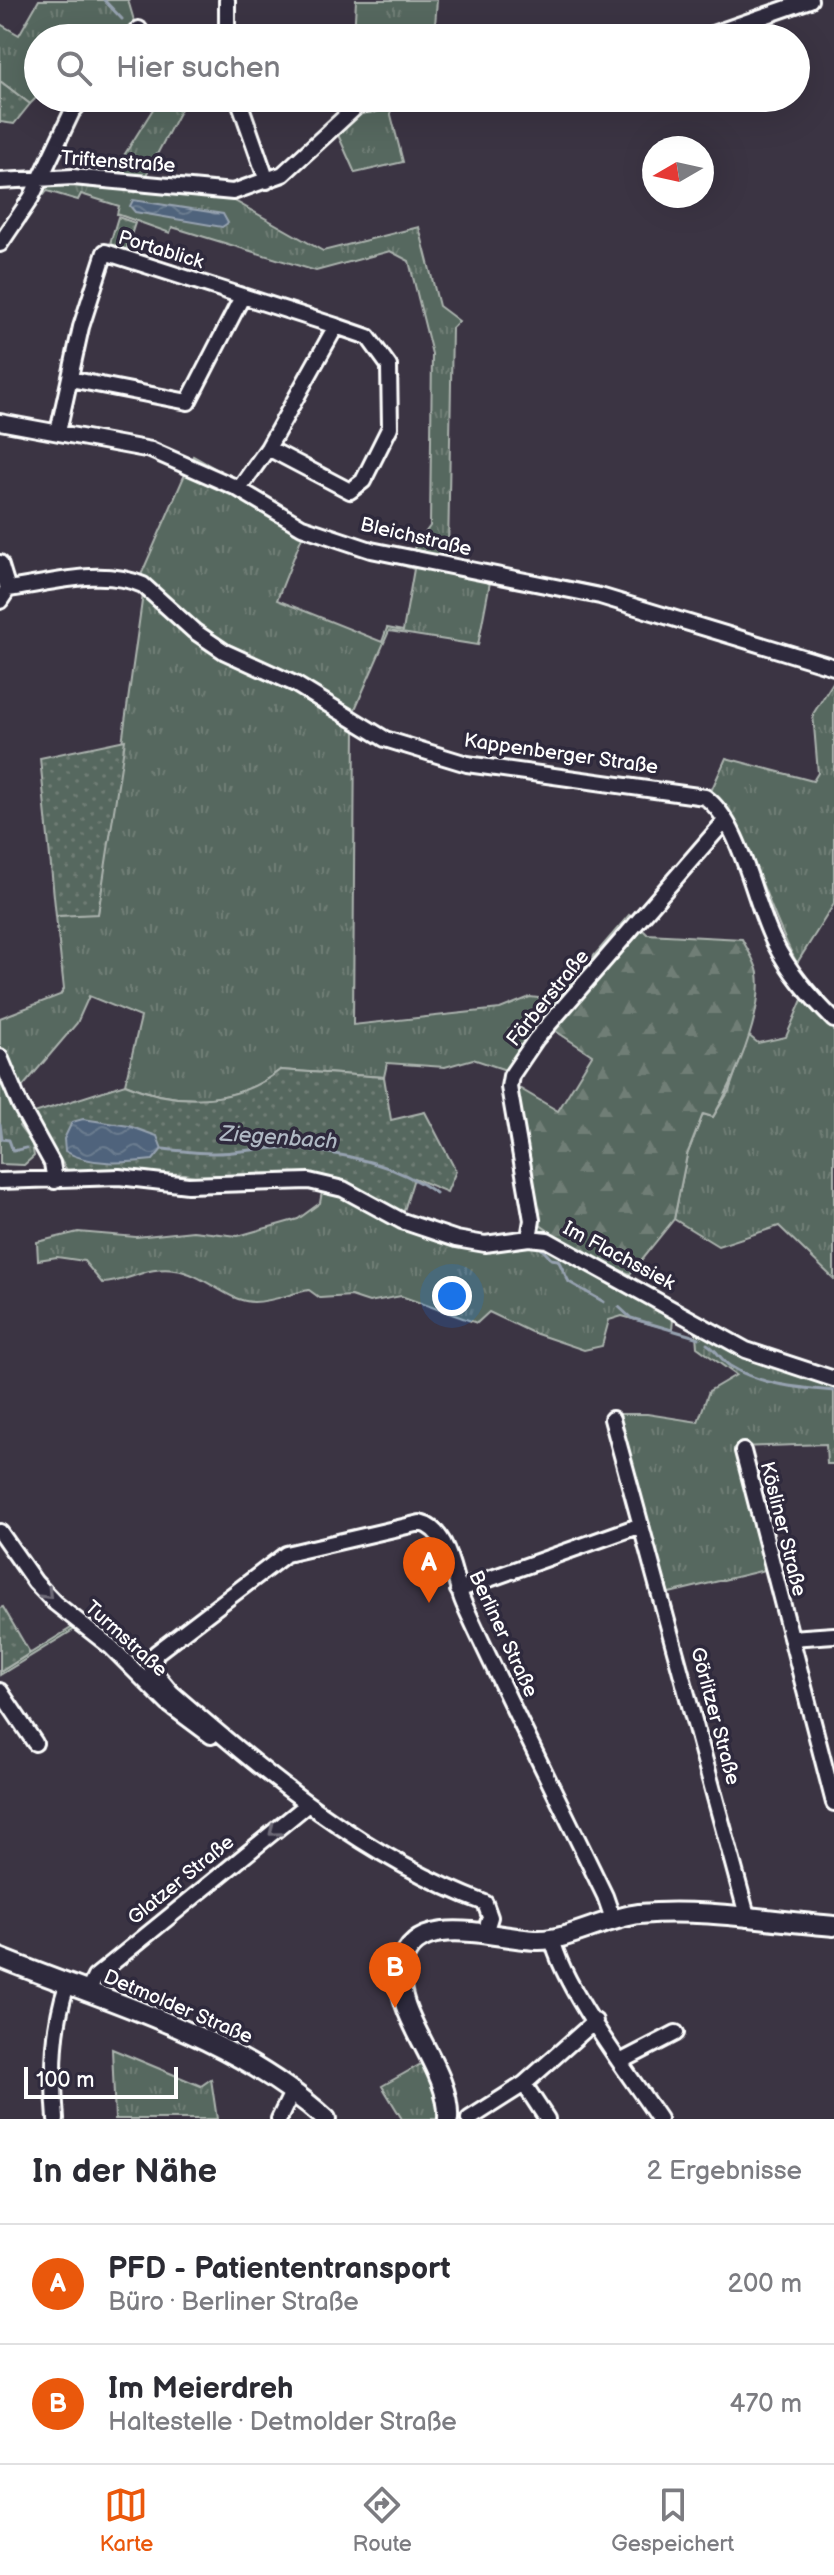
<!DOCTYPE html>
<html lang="de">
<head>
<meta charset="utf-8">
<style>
  :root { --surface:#fff; --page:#f7f7f7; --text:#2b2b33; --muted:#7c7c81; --line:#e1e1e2; --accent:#ea580c }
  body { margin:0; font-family:"Balsamiq Sans",sans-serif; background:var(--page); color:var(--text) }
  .compass { position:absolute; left:642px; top:136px; width:72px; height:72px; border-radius:50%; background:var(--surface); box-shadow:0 8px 32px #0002; rotate:261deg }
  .scale { position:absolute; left:24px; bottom:20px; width:154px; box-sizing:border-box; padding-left:8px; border:4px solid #fff; border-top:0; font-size:22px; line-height:28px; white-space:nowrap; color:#fff; -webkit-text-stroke:6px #2f2a3d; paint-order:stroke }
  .you { position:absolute; left:452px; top:1296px; width:28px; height:28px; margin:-20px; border:6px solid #fff; border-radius:50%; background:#1a73e8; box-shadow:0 0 0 12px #1a73e833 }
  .badge { display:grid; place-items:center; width:52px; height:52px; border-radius:50%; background:var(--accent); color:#fff; font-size:26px; font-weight:700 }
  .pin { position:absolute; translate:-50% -66px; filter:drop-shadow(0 2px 4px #0008) }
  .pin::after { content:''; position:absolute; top:42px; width:28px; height:24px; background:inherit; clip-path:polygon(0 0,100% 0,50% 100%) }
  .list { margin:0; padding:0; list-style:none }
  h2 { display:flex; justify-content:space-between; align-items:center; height:104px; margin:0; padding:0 32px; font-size:34px }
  h2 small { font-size:26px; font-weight:400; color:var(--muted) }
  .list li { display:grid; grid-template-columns:52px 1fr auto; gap:24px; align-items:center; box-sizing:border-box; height:120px; padding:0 32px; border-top:2px solid var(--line) }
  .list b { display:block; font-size:30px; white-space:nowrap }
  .list p { margin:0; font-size:26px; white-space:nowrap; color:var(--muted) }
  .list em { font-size:26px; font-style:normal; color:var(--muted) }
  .icon { flex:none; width:44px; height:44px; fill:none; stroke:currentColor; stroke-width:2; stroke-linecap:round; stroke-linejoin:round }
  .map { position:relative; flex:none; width:834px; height:2119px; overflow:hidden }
  .search { position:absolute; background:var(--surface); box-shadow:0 8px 32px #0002; left:24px; right:24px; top:24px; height:88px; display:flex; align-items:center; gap:20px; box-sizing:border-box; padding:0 28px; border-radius:44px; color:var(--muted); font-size:30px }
  .sheet { height:344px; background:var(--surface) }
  nav { display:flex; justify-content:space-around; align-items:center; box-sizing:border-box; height:112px; border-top:2px solid var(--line); background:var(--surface); font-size:22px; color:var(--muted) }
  nav a { display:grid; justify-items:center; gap:4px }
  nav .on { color:var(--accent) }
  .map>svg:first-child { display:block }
  .grass { fill:url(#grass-tufts); stroke:#abb3ae; stroke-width:2; fill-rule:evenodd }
  .forest { fill:url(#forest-firs); stroke:#abb3ae; stroke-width:2 }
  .park { fill:url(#park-dots); stroke:#abb3ae; stroke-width:2 }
  .water { fill:url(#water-waves); stroke:#96a2b0; stroke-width:2 }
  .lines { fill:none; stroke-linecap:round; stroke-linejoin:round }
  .stream { stroke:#96a2b0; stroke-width:3 }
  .minor-casing { stroke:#fff; stroke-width:20 }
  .major-casing { stroke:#fff; stroke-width:24 }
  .minor { stroke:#2f2a3d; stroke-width:14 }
  .major { stroke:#2f2a3d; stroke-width:18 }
  .oneway { stroke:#6d6a77 }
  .labels { text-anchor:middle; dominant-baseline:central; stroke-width:7; stroke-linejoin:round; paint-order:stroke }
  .street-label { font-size:20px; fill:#fff; stroke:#2f2a3d }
  .water-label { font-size:22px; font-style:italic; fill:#b0b9c4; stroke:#2f2a3d }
</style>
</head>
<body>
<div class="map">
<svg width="834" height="2119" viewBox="0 0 834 2119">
  <defs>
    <pattern id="grass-tufts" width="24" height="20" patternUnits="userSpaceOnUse" patternTransform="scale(2)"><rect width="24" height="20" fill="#57675e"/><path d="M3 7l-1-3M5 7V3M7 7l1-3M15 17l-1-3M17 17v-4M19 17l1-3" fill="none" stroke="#707e76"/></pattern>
    <pattern id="forest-firs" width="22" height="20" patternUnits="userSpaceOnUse" patternTransform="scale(2)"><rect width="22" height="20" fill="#57675e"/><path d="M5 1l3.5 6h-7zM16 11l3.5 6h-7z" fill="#707e76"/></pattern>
    <pattern id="park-dots" width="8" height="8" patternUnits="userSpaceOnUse" patternTransform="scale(2)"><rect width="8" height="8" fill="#57675e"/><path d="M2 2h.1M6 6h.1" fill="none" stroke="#707e76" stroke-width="1.8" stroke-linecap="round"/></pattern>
    <pattern id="water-waves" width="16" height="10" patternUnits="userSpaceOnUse" patternTransform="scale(2)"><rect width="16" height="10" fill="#50647b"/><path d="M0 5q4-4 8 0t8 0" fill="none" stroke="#6a7b8f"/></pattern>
  </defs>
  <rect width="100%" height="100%" fill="#3b3443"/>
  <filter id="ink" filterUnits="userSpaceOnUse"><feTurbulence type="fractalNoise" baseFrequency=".0125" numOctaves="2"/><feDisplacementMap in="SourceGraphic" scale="16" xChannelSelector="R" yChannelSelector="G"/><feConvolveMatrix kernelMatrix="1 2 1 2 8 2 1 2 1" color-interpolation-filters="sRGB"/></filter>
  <g filter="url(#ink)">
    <path class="grass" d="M39,0H128L135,24L125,38H38V96L30,104L0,81V24L19,35Z
      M356,0H437L434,38H354Z
      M160,98L182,107L145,177L113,173Z
      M389,107L403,162L355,173L335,128L356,108Z
      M79,183L231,199L323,251L419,227L439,306L459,321L452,328L448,553L453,560L584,584L771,641L718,638L599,604L490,582L478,645L389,631L352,716L355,721L353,1025L500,1009L530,997L556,1000L629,915L639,926L548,1026L541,1019L506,1070L473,1059L445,1067L387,1063L384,1077L280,1070C236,1105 175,1106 125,1084L141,1017L89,996L77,1023L19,1091L0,1046V1018L60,995L64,989L56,916L98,913L145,580L141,575L193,456L305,519L348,536L412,551L430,526L432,354L409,261L390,251L316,271L172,227L170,233L117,214L119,206L81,194L78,200L47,191L44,195L39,194L49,184ZM303,534L414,569L403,631L387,628L382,642L277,600Z
      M834,681V904L797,963C767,912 751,829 711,791L726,758L813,781L818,773L813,714Z
      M807,988L834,1016V1279L779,1226L718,1246L674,1219L687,1155L703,1114L713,1117L729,1091L748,1035L758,1043L786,1037Z
      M0,1082L21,1124L19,1126L32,1144L34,1156L24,1165L0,1164Z
      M324,1180C387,1207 447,1241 517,1240L533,1220L582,1254L630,1274L625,1285L674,1309L672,1330L622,1316L609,1320L602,1346L584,1350L531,1332L489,1312L477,1323L401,1296L369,1302L351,1296L320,1298L309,1290C291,1293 273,1302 254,1302C227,1302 205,1274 175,1270C147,1265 128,1283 102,1283L84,1261L57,1257L38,1260L37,1242L78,1232L136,1237L193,1231L238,1236L298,1219L320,1203Z
      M695,1321L715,1335L834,1378V1464H827L826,1444L740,1447L769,1569L665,1594L614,1414H647L698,1422L709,1391L736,1375L697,1347Z
      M76,1625L78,1627L0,1675V1672Z
      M112,2049L201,2086L211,2079L217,2119H115Z
      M423,2063L437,2092L439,2119H402L382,2086Z"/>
    <path class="forest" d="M639,926L647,934L742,939C747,949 756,962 758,973C764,1014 733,1083 713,1117L703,1114L687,1155L674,1219L630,1274L582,1254L533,1220L512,1084L558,1111L592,1055L548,1026Z"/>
    <path class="park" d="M0,81L30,104L14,124L0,122Z
      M118,217L135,223L125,253L109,247Z
      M125,740L98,914L56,916L40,758Z
      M280,1070L384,1077L391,1120L425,1112L456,1171L447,1192L414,1178L403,1214L347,1184L243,1185L184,1174L67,1170L31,1114L125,1084C175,1106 236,1105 280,1070Z
      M3,1607L30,1653L0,1672V1608Z"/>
    <path class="water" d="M133,200L223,214L228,223L222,227L135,212L130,206Z
      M83,1119L129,1126L157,1136L162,1149L153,1160C126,1163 89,1166 65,1151L64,1139L72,1122Z"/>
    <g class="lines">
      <path class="stream" d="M104,0L122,19
        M0,1124L2,1139L9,1140L13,1151L26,1148
        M162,1149C178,1150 194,1153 211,1153C235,1154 259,1147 284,1148C336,1151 394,1163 436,1193
        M541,1248L551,1259L558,1260L569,1282L604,1302
        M619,1307L631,1318L699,1338
        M707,1344C717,1350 721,1360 730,1366C760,1385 799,1388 834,1391"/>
      <g class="minor-casing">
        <path id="minor" d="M227,0V38
          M131,38L139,29
          M701,38L810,0
          M238,98L267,181
          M0,181L73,177L233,192L283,174L358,105L406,98
          M0,244L31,198L72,112L84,98
          M70,379L188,402L242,297
          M0,422L151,450L235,487L302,527L371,550L600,596L834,667
          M58,432L81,327L105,252L336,326L268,448L239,489
          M268,448L350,491L363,481L390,427L389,366L368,337L336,326
          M0,563L8,589L0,601
          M8,589C51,583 102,567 143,585L194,631L225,652L295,684L385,739L467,764L705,797C742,824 753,901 774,942C789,972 810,996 834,1020
          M0,1057L20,1105L52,1163L55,1181
          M0,1181L119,1177L188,1185L309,1181L343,1189L402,1221L456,1239L485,1244L529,1238L547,1240L746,1350L834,1379
          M529,1238L532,1220L509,1087L511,1076L536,1039L725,821
          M612,1419L748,1919
          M743,1451L834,1803
          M0,1532L35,1582L55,1603L111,1647L168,1704L211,1736
          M458,1590L641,1525
          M791,1638L834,1635
          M0,1691L35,1743
          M485,1933L490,1917L485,1903C365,1858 267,1775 171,1692L152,1669L156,1653L286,1554L420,1523C451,1530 452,1578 464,1604C509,1702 558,1798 605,1896L613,1919
          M552,1938C563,1988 629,2074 659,2119
          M87,1993L95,1977L308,1804
          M620,2062L676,2033
          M524,2084L547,2119
          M56,2119C52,2075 53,2026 67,1985
          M279,2119L293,2090
          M469,2119L524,2084L595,2021"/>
      </g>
      <g class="major-casing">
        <path id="major" d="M0,1958C111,2003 235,2036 326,2119
          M448,2119C451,2066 390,2015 402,1964C416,1908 502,1941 539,1940C569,1940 606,1918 639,1914C704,1908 770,1921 834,1926"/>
      </g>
      <use href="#minor" class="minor"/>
      <use href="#major" class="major"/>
    </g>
    <defs><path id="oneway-chevron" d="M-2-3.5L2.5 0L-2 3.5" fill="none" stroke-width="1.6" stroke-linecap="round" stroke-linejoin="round" transform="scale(2)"/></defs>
    <g class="oneway">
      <use href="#oneway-chevron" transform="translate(47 1594) rotate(45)"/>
      <use href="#oneway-chevron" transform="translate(274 1831) rotate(141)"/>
    </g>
  </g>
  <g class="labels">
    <g class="street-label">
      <text transform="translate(118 162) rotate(4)">Triftenstraße</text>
      <text transform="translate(161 250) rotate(17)">Portablick</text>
      <text transform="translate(416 537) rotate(13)">Bleichstraße</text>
      <text transform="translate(561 754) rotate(8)">Kappenberger Straße</text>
      <text transform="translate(548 998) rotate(-51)">Färberstraße</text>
      <text transform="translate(619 1256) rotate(28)">Im Flachssiek</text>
      <text transform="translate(783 1529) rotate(76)">Kösliner Straße</text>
      <text transform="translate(503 1634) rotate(65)">Berliner Straße</text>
      <text transform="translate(126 1639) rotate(42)">Turmstraße</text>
      <text transform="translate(715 1716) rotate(75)">Görlitzer Straße</text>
      <text transform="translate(181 1880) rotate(-39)">Glatzer Straße</text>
      <text transform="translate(178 2007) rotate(23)">Detmolder Straße</text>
    </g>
    <g class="water-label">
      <text transform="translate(279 1138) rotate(4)">Ziegenbach</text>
    </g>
  </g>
</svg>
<svg class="compass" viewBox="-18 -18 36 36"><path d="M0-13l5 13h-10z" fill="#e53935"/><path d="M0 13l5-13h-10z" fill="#7c7c81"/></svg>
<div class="scale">100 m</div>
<div class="you"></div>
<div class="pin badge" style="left:429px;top:1603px">A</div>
<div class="pin badge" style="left:395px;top:2008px">B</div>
<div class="search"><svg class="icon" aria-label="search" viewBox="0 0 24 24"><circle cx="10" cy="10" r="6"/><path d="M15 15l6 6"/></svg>Hier suchen</div>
</div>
<section class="sheet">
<h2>In der Nähe<small>2 Ergebnisse</small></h2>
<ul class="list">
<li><span class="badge">A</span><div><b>PFD - Patiententransport</b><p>Büro · Berliner Straße</p></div><em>200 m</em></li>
<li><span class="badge">B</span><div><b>Im Meierdreh</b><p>Haltestelle · Detmolder Straße</p></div><em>470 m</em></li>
</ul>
</section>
<nav>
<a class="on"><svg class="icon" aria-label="map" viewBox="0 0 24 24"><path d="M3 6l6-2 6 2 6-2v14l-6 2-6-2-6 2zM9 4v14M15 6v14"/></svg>Karte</a>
<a><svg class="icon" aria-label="directions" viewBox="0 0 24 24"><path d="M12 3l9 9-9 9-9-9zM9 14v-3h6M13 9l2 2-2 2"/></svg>Route</a>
<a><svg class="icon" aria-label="saved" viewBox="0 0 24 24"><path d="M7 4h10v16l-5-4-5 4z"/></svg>Gespeichert</a>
</nav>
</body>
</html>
